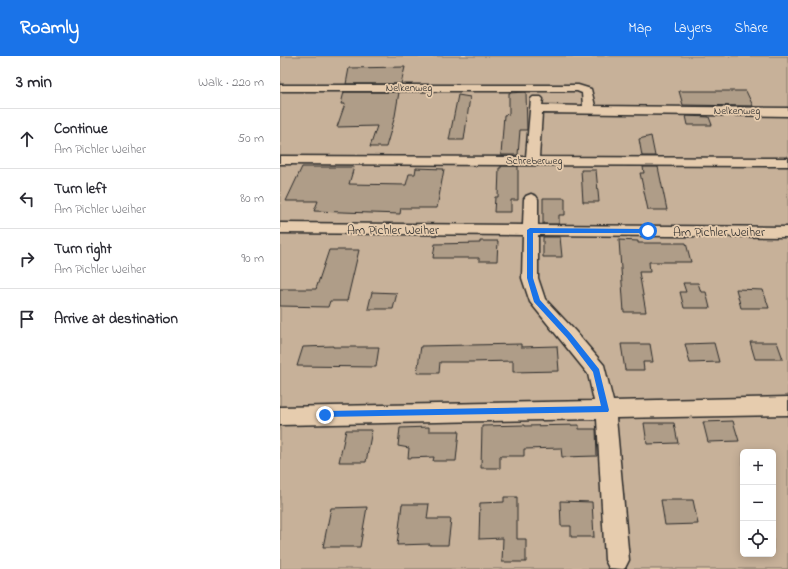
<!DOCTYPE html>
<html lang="en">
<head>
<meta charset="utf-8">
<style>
  :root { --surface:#fff; --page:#f2f2f3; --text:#2b2b33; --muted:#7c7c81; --line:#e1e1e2; --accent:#1a73e8 }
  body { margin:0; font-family:"Indie Flower",sans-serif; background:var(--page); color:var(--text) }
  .controls { position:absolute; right:12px; bottom:12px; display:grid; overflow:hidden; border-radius:6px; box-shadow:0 2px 10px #0003 }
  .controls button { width:36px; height:36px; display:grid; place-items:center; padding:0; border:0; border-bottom:1px solid var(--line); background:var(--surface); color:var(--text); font:20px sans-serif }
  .stop { position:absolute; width:12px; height:12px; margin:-9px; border:3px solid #1a73e8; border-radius:50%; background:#fff }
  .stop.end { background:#1a73e8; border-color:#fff; box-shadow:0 1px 4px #0008 }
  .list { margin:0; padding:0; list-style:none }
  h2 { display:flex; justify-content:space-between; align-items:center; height:52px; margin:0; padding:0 16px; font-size:17px }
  h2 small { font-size:13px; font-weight:400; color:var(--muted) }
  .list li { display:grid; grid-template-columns:26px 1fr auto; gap:12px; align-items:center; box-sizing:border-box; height:60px; padding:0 16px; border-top:1px solid var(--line) }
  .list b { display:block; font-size:15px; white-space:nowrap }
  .list p { margin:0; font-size:13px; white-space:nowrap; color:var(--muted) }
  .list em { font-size:13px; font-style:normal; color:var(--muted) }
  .icon { flex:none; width:22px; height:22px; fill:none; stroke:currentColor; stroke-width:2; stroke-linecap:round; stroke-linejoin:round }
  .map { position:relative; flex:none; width:508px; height:513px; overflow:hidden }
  header { display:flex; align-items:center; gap:24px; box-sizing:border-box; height:56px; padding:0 20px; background:var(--accent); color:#fff }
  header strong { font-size:19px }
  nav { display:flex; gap:22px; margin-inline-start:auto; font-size:14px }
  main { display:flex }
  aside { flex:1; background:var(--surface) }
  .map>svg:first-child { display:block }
  .green { fill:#c7b199; stroke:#796e62; fill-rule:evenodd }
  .building { fill:#af9d88; stroke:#2b2b2b }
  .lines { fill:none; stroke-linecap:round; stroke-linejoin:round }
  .minor-casing { stroke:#2b2b2b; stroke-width:3 }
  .minor { fill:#e6ccae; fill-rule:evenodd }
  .route { fill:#1a73e8 }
  .labels { text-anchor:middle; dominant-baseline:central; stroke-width:3.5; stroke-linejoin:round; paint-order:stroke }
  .far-street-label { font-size:11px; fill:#2b2b2b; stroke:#e6ccae }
  .street-label { font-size:13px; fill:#2b2b2b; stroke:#e6ccae }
</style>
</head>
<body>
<header>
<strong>Roamly</strong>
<nav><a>Map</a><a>Layers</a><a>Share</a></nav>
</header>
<main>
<aside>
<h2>3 min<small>Walk · 220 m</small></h2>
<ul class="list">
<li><svg class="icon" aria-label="ahead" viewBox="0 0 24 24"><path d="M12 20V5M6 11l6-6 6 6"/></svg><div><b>Continue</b><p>Am Pichler Weiher</p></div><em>50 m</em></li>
<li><svg class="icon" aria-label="left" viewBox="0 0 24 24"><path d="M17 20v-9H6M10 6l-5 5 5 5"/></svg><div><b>Turn left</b><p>Am Pichler Weiher</p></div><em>80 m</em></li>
<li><svg class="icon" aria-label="right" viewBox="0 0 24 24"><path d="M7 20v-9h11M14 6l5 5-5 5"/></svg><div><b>Turn right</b><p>Am Pichler Weiher</p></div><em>90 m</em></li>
<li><svg class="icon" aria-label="arrive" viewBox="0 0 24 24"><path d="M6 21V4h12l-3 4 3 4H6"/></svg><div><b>Arrive at destination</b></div></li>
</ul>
</aside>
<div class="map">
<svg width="508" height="513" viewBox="0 0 508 513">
  <rect width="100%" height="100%" fill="#e6ccae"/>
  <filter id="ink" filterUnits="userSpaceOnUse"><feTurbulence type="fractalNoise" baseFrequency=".025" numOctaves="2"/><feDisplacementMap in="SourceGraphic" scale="8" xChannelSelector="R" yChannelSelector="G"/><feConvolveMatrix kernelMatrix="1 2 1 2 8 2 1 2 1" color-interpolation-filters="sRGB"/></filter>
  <g filter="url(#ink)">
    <path class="green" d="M0,0H508V513H0ZM463,396H493V498H463Z"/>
    <path class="building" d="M125,11L121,28H66L69,12Z
      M399,35H466L473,50L403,49Z
      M64,36H119L115,60L106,91H90L97,70L57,71L65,48H61Z
      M246,36L247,74H240L238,99H221L224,59L229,58V37Z
      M178,39L190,41L184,84H169Z
      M406,60L429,61L432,69H408Z
      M371,80L375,100H362L359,83Z
      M221,110H238V144H231V156H214L215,141H218L219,112H221Z
      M22,111H74L69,128L126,129L129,118H135L136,112L164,113L157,152H121L120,158L34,155L38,145H6Z
      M363,111H378L387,154H368L360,117H364Z
      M301,114H316L319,146H303Z
      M263,142H285V159H279V168H263Z
      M263,181H280L282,201H263Z
      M339,184L358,185V187H406L411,206H369L370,216H359L366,256H344Z
      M200,185H218L217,205H199V202H153L155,188L200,187Z
      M49,194H79L67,245H50L48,251L0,250V233H36Z
      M403,227H418L421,236H426L430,252H404L400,236H406Z
      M456,233L483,234L489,252H461Z
      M92,236L117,237L113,253H88Z
      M470,286H497L503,303H475Z
      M434,287L439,306L410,307L405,288Z
      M241,288V291L277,290L279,315L233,316V305L190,306H160L159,317H137L141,290Z
      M341,288H370L373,306H363L364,314H345Z
      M53,290V291H99L96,311L17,310L23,291Z
      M453,365L459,385L428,386L423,366Z
      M364,367H394L398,387L367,388Z
      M245,369V370L299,369V373H316L317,400L282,401L281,392L244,393V400H220V412H201L202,370Z
      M149,371V375H179L176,405H153L154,401L128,402L129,392L118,390L120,372Z
      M66,374H92L86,406H59Z
      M224,441H237V483H246V506H222L223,482L199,483L200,447L224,446Z
      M381,444H413L418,468L385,469Z
      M280,445L312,446L314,481H291V470H281Z
      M122,448H149L147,463H171L168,489H150V488L117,489Z
      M87,451L80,491H43L51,452Z"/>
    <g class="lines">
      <g class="minor-casing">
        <path id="minor" d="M0,29H298L311,33L315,50L508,52V60L262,57L259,101L508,102V110L0,108V100L246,101L251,43L253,41H261L263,43L262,49L303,50L302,37L297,35H0Z
          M251,138L256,140L258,143V169L508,171V181L258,179V222L265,243L295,275L324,309L333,345L508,341V359L336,362L349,504L345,512L343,513L329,512L325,504L317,363L0,369V351L314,345L308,318L250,246L242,222L243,179L0,177V167L243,169L244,143L246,140Z"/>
      </g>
      <use href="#minor" class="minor"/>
    </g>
  </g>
  <path class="route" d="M250,172L368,173L371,175L368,177H253V222L260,244L291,278L319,313L329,354L328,356L42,361V356L45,355L321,350L313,316L287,282L254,246L247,222V174Z"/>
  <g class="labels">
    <g class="far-street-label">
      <text x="129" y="32">Nelkenweg</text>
      <text x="457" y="55">Nelkenweg</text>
      <text x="254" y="105">Schreberweg</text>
    </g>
    <g class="street-label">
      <text x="113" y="174">Am Pichler Weiher</text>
      <text x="439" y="176">Am Pichler Weiher</text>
    </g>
  </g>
</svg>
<div class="controls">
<button>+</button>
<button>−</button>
<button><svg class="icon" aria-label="locate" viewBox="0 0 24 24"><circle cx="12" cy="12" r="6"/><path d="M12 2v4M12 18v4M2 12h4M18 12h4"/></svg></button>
</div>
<div class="stop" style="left:368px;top:175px"></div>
<div class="stop end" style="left:45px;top:359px"></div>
</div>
</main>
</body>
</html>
